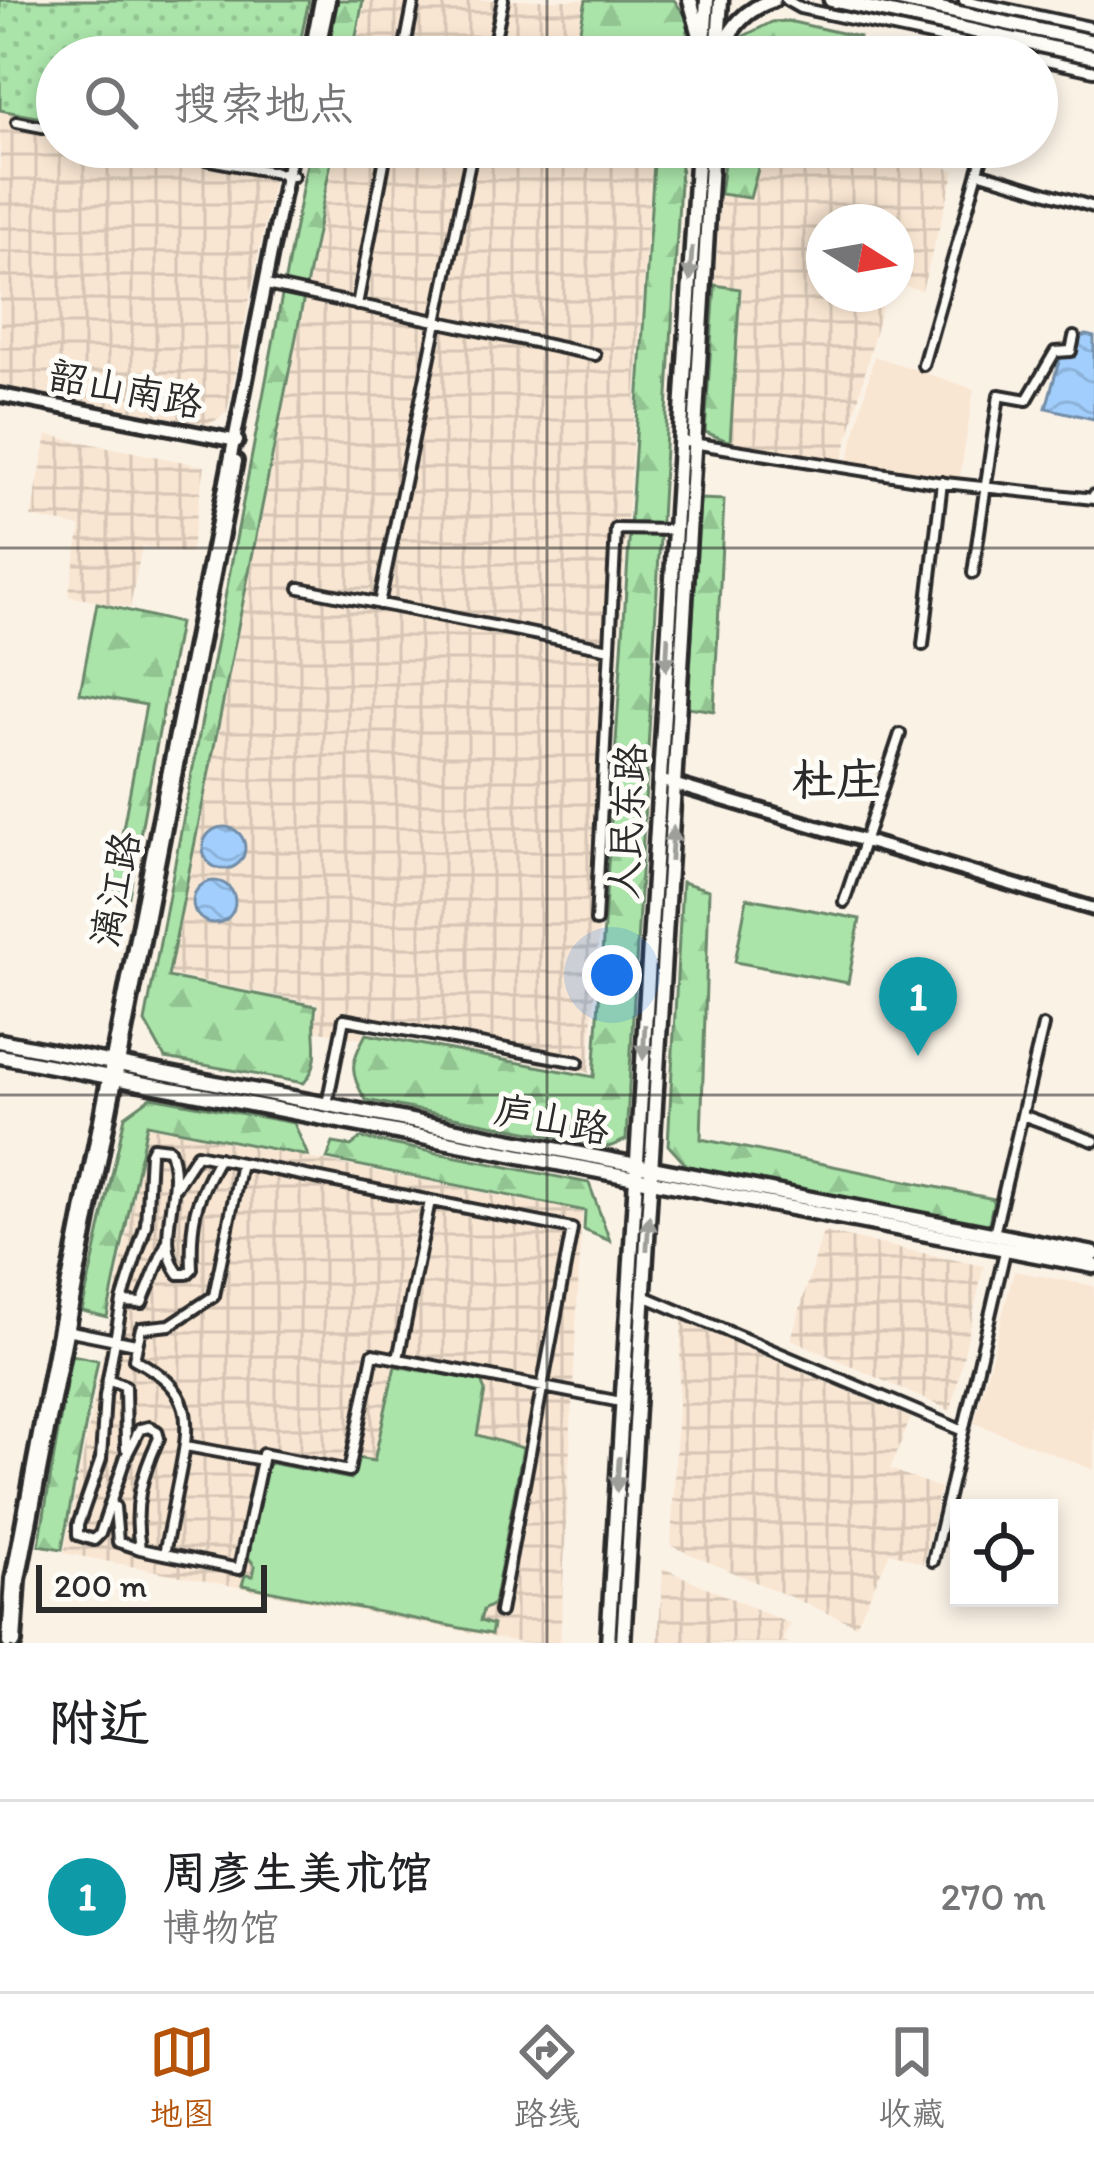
<!DOCTYPE html>
<html lang="zh">
<head>
<meta charset="utf-8">
<style>
  :root { --surface:#fff; --page:#f6f6f6; --text:#202124; --muted:#757577; --line:#e0e0e0; --accent:#b45309 }
  body { margin:0; font-family:Itim,"LXGW WenKai TC",sans-serif; background:var(--page); color:var(--text) }
  .controls { position:absolute; right:36px; bottom:36px; display:grid; overflow:hidden; border-radius:0px; box-shadow:0 6px 18px #0003 }
  .controls button { width:108px; height:108px; display:grid; place-items:center; padding:0; border:0; border-bottom:3px solid var(--line); background:var(--surface); color:var(--text); font:60px sans-serif }
  .compass { position:absolute; left:806px; top:204px; width:108px; height:108px; border-radius:50%; background:var(--surface); box-shadow:0 6px 18px #0003; rotate:101deg }
  .scale { position:absolute; left:36px; bottom:30px; width:231px; box-sizing:border-box; padding-left:12px; border:6px solid #2b2b2b; border-top:0; font-size:33px; line-height:42px; white-space:nowrap; color:#2b2b2b; -webkit-text-stroke:9px #fdfcf7; paint-order:stroke }
  .you { position:absolute; left:612px; top:975px; width:42px; height:42px; margin:-30px; border:9px solid #fff; border-radius:50%; background:#1a73e8; box-shadow:0 0 0 18px #1a73e833 }
  .badge { display:grid; place-items:center; width:78px; height:78px; border-radius:50%; background:var(--accent); color:#fff; font-size:39px; font-weight:700 }
  .pin { position:absolute; translate:-50% -99px; filter:drop-shadow(0 3px 6px #0008) }
  .pin::after { content:''; position:absolute; top:63px; width:42px; height:36px; background:inherit; clip-path:polygon(0 0,100% 0,50% 100%) }
  .list { margin:0; padding:0; list-style:none }
  h2 { display:flex; justify-content:space-between; align-items:center; height:156px; margin:0; padding:0 48px; font-size:51px }
  h2 small { font-size:39px; font-weight:400; color:var(--muted) }
  .list li { display:grid; grid-template-columns:78px 1fr auto; gap:36px; align-items:center; box-sizing:border-box; height:192px; padding:0 48px; border-top:3px solid var(--line) }
  .list b { display:block; font-size:45px; white-space:nowrap }
  .list p { margin:0; font-size:39px; white-space:nowrap; color:var(--muted) }
  .list em { font-size:39px; font-style:normal; color:var(--muted) }
  .icon { flex:none; width:66px; height:66px; fill:none; stroke:currentColor; stroke-width:2; stroke-linecap:round; stroke-linejoin:round }
  .map { position:relative; flex:none; width:1094px; height:1643px; overflow:hidden }
  .search { position:absolute; background:var(--surface); box-shadow:0 6px 18px #0003; left:36px; right:36px; top:36px; height:132px; display:flex; align-items:center; gap:30px; box-sizing:border-box; padding:0 42px; border-radius:66px; color:var(--muted); font-size:45px }
  .sheet { height:348px; background:var(--surface) }
  nav { display:flex; justify-content:space-around; align-items:center; box-sizing:border-box; height:168px; border-top:3px solid var(--line); background:var(--surface); font-size:33px; color:var(--muted) }
  nav a { display:grid; justify-items:center; gap:6px }
  nav .on { color:var(--accent) }
  .map>svg:first-child { display:block }
  .built { fill:#f9e6d2 }
  .industrial { fill:url(#industrial-grid) }
  .green { fill:#aae4a9; stroke:#6a886a; stroke-width:3 }
  .forest { fill:url(#forest-firs); stroke:#6a886a; stroke-width:3 }
  .park { fill:url(#park-dots); stroke:#6a886a; stroke-width:3 }
  .water { fill:url(#water-waves); stroke:#728da8; stroke-width:3 }
  .lines { fill:none; stroke-linecap:round; stroke-linejoin:round }
  .minor-casing { stroke:#2b2b2b; stroke-width:16 }
  .tertiary-casing { stroke:#2b2b2b; stroke-width:20 }
  .secondary-casing { stroke:#2b2b2b; stroke-width:21 }
  .primary-casing { stroke:#2b2b2b; stroke-width:21 }
  .minor { stroke:#fdfcf7; stroke-width:8 }
  .tertiary { stroke:#fdfcf7; stroke-width:10 }
  .secondary { stroke:#fdfcf7; stroke-width:12 }
  .primary { stroke:#fdfcf7; stroke-width:12 }
  .oneway { fill:#9e9e9b }
  .grid { fill:none; stroke:#2b2b2b; stroke-width:3; stroke-opacity:0.55 }
  .labels { text-anchor:middle; dominant-baseline:central; stroke-width:10; stroke-linejoin:round; paint-order:stroke }
  .street-label { font-size:39px; fill:#2b2b2b; stroke:#fdfcf7 }
  .quarter-label { font-size:45px; font-weight:bold; fill:#2b2b2b; stroke:#fdfcf7 }
</style>
</head>
<body>
<div class="map">
<svg width="1094" height="1643" viewBox="0 0 1094 1643">
  <defs>
    <pattern id="industrial-grid" width="8" height="8" patternUnits="userSpaceOnUse" patternTransform="scale(3)"><rect width="8" height="8" fill="#f9e6d2"/><path d="M0 4h8M4 0v8" fill="none" stroke="#d6c5b4"/></pattern>
    <pattern id="forest-firs" width="22" height="20" patternUnits="userSpaceOnUse" patternTransform="scale(3)"><rect width="22" height="20" fill="#aae4a9"/><path d="M5 1l3.5 6h-7zM16 11l3.5 6h-7z" fill="#92c492"/></pattern>
    <pattern id="park-dots" width="8" height="8" patternUnits="userSpaceOnUse" patternTransform="scale(3)"><rect width="8" height="8" fill="#aae4a9"/><path d="M2 2h.1M6 6h.1" fill="none" stroke="#92c492" stroke-width="1.8" stroke-linecap="round"/></pattern>
    <pattern id="water-waves" width="16" height="10" patternUnits="userSpaceOnUse" patternTransform="scale(3)"><rect width="16" height="10" fill="#a1cefc"/><path d="M0 5q4-4 8 0t8 0" fill="none" stroke="#8bb1d8"/></pattern>
  </defs>
  <rect width="100%" height="100%" fill="#fbf2e6"/>
  <filter id="ink" filterUnits="userSpaceOnUse"><feTurbulence type="fractalNoise" baseFrequency=".00833" numOctaves="2"/><feDisplacementMap in="SourceGraphic" scale="24" xChannelSelector="R" yChannelSelector="G"/><feConvolveMatrix kernelMatrix="1 2 1 2 8 2 1 2 1" color-interpolation-filters="sRGB"/></filter>
  <g filter="url(#ink)">
    <path class="built" d="M874,356L974,389L960,477L848,462Z
      M1014,1271L1094,1286V1470L974,1423Z"/>
    <path class="industrial" d="M365,0H584L572,57H354Z
      M0,111L57,123V147H280L227,412L209,425L0,385Z
      M336,147H653L589,1073L364,1030L361,1039L314,1030L319,1004L170,975Z
      M765,147H860L955,170L922,290L896,284V222H824V294H885L842,463L731,443L742,289L715,283L720,195L750,199Z
      M47,435L205,466L190,554L142,546L130,608L68,596L81,527L31,517Z
      M148,1126L582,1212L560,1643H522L64,1553Z
      M823,1232L984,1266L951,1411L791,1339Z
      M682,1321L911,1418L890,1469L940,1488L923,1564L890,1552L856,1625L671,1546Z
      M663,1568L790,1624L783,1640L789,1643H658Z"/>
    <path class="green" d="M747,898L860,919L848,983L735,962Z
      M395,1366L481,1381L485,1391L477,1435L523,1448L494,1604L483,1610L480,1621L493,1625L491,1634L242,1585L245,1575L253,1576L255,1566L248,1557L266,1467L271,1463L351,1479L356,1458L374,1461Z"/>
    <path class="forest" d="M338,0H363L352,57H327Z
      M586,0H674L688,20L687,57H574Z
      M788,21L859,37L855,57H736L738,39L772,22Z
      M310,147H334L168,977L316,1006C310,1036 325,1058 304,1083L165,1058L145,1022Z
      M655,147H682L626,1140L609,1147L366,1100C348,1073 351,1061 366,1034L594,1077Z
      M726,147H764L750,198L720,194Z
      M715,285L740,289L730,442L705,432Z
      M700,499L724,500L714,711L688,707Z
      M97,603L179,623L128,901L110,898L146,705L80,693Z
      M682,882L709,890L701,1139L994,1199L988,1227L689,1168L668,1145Z
      M151,1097L294,1123L308,1156L147,1124L107,1317L82,1311L125,1116Z
      M361,1138L589,1183L610,1241L584,1230L585,1211L327,1159L333,1143L351,1146Z
      M71,1355L98,1360L62,1549L39,1545Z"/>
    <path class="park" d="M0,0H309L297,57H57V121L0,110Z"/>
    <path class="water" d="M1086,335L1094,337V419L1046,408L1061,354L1073,357L1081,337Z
      M203 848a21 21 0 1 1 42 0a21 21 0 1 1-42 0Z
      M193 902a21 21 0 1 1 42 0a21 21 0 1 1-42 0Z"/>
    <g class="lines">
      <g class="minor-casing">
        <path id="minor" d="M786,0L800,8L1029,57
          M964,0L1094,28
          M403,57L414,0
          M491,57L503,0
          M1037,59L1094,71
          M17,122L57,130
          M143,147L293,176
          M978,172L1094,207
          M271,286L595,355
          M357,305L387,147
          M923,365L985,147
          M680,441L936,482L1094,499V495
          M973,573L999,395L1027,400L1055,352L1071,351L1074,337
          M300,588L610,649
          M379,604L473,147
          M923,645L942,482
          M844,902L900,734
          M596,921L616,529L674,530
          M327,1104L344,1019L578,1062
          M1022,1115L1094,1141
          M176,1186L197,1154L241,1163
          M994,1234L1043,1026
          M644,1296L961,1430
          M122,1302L142,1303L167,1242
          M66,1330L136,1344
          M398,1359L430,1201
          M108,1379L125,1386L126,1448
          M186,1446L262,1460L239,1569L164,1554C169,1529 174,1504 179,1478C191,1417 195,1391 134,1359L141,1328L170,1325L214,1296L241,1163L572,1229L500,1612
          M262,1460L263,1454L349,1471L373,1354L621,1402
          M115,1507L118,1542L140,1549
          M164,1554L140,1549C133,1506 141,1476 159,1438L157,1431L149,1427L140,1429L126,1456L100,1534L94,1540L78,1535V1525L101,1459L105,1396L122,1301L146,1225L150,1153L153,1147L169,1149C186,1188 152,1239 179,1274H187L192,1269C190,1221 195,1200 219,1158
          M933,1561L1006,1247"/>
      </g>
      <g class="tertiary-casing">
        <path id="tertiary" d="M310,57L321,0
          M317,57L329,0
          M0,395L237,441
          M666,782L1094,909
          M8,1643L12,1579L59,1328L292,147
          M15,1643L19,1580L236,461"/>
      </g>
      <g class="secondary-casing">
        <path id="secondary" d="M690,0L701,39
          M718,52C734,26 744,10 773,0
          M0,1041L1094,1254
          M0,1056L1094,1266"/>
      </g>
      <g class="primary-casing">
        <path id="primary" d="M831,0L1094,57
          M899,0L1094,42
          M703,57L707,0
          M717,57L721,0
          M608,1643L698,147
          M623,1643L712,147"/>
      </g>
      <use href="#minor" class="minor"/>
      <use href="#tertiary" class="tertiary"/>
      <use href="#secondary" class="secondary"/>
      <use href="#primary" class="primary"/>
    </g>
    <defs><path id="oneway-solid" d="M-6-.8H1V-3.2L6.5 0L1 3.2V.8H-6Z" transform="scale(3)"/></defs>
    <g class="oneway">
      <use href="#oneway-solid" transform="translate(691 264) rotate(94)"/>
      <use href="#oneway-solid" transform="translate(667 653) rotate(93)"/>
      <use href="#oneway-solid" transform="translate(672 844) rotate(-86)"/>
      <use href="#oneway-solid" transform="translate(644 1042) rotate(93)"/>
      <use href="#oneway-solid" transform="translate(648 1233) rotate(-86)"/>
      <use href="#oneway-solid" transform="translate(618 1474) rotate(94)"/>
    </g>
  </g>
  <path class="grid" d="M547,0V57M547,147V1643M0,548H1094M0,1095H1094"/>
  <g class="labels">
    <g class="street-label">
      <text transform="translate(126 389) rotate(11)">韶山南路</text>
      <text transform="translate(627 821) rotate(-87)">人民东路</text>
      <text transform="translate(115 889) rotate(-79)">漓江路</text>
      <text transform="translate(552 1119) rotate(11)">庐山路</text>
    </g>
    <g class="quarter-label">
      <text x="836" y="779">杜庄</text>
    </g>
  </g>
</svg>
<div class="controls">
<button><svg class="icon" aria-label="locate" viewBox="0 0 24 24"><circle cx="12" cy="12" r="6"/><path d="M12 2v4M12 18v4M2 12h4M18 12h4"/></svg></button>
</div>
<svg class="compass" viewBox="-18 -18 36 36"><path d="M0-13l5 13h-10z" fill="#e53935"/><path d="M0 13l5-13h-10z" fill="#757577"/></svg>
<div class="scale">200 m</div>
<div class="you"></div>
<div class="pin badge" style="left:918px;top:1056px;background:#0f9aa8">1</div>
<div class="search"><svg class="icon" aria-label="search" viewBox="0 0 24 24"><circle cx="10" cy="10" r="6"/><path d="M15 15l6 6"/></svg>搜索地点</div>
</div>
<section class="sheet">
<h2>附近<small></small></h2>
<ul class="list">
<li><span class="badge" style="background:#0f9aa8">1</span><div><b>周彦生美术馆</b><p>博物馆</p></div><em>270 m</em></li>
</ul>
</section>
<nav>
<a class="on"><svg class="icon" aria-label="map" viewBox="0 0 24 24"><path d="M3 6l6-2 6 2 6-2v14l-6 2-6-2-6 2zM9 4v14M15 6v14"/></svg>地图</a>
<a><svg class="icon" aria-label="directions" viewBox="0 0 24 24"><path d="M12 3l9 9-9 9-9-9zM9 14v-3h6M13 9l2 2-2 2"/></svg>路线</a>
<a><svg class="icon" aria-label="saved" viewBox="0 0 24 24"><path d="M7 4h10v16l-5-4-5 4z"/></svg>收藏</a>
</nav>
</body>
</html>
